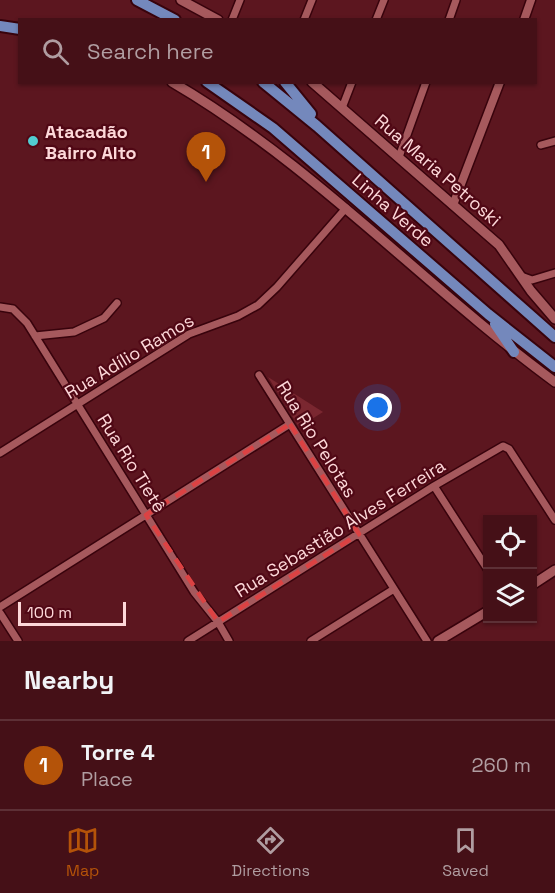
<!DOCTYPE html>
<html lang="en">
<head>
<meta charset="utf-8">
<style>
  :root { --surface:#451017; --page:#4c1920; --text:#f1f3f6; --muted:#b09da1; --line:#5d3036; --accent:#b45309 }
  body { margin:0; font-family:"Space Grotesk",sans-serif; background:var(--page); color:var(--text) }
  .controls { position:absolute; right:18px; bottom:18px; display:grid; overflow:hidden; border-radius:0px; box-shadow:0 2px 4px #0004 }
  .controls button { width:54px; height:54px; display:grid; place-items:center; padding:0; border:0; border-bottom:2px solid var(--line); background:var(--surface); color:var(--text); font:30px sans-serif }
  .scale { position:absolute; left:18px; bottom:15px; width:108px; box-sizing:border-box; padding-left:6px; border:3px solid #fdd8d9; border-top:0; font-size:16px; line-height:21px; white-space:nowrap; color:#fdd8d9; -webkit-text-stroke:4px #500815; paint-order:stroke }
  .you { position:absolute; left:378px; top:408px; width:21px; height:21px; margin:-15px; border:4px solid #fff; border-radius:50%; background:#1a73e8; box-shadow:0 0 0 9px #1a73e833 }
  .badge { display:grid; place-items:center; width:39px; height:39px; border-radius:50%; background:var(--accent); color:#fff; font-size:20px; font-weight:700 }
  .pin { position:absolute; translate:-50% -50px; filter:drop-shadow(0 2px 3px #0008) }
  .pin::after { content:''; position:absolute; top:32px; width:21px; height:18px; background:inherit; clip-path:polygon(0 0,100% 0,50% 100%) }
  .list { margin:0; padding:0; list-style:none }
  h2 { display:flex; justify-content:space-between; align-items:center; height:78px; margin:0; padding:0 24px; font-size:26px }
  h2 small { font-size:20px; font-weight:400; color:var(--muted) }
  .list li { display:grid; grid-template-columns:39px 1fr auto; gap:18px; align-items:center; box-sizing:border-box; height:90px; padding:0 24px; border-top:2px solid var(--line) }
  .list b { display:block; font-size:22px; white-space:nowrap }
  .list p { margin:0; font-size:20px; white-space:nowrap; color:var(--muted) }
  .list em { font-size:20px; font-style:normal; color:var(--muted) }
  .icon { flex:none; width:33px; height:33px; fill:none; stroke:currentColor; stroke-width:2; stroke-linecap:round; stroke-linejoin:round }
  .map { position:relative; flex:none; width:555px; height:641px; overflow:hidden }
  .search { position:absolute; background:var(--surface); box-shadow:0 2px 4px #0004; left:18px; right:18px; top:18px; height:66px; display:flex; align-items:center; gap:15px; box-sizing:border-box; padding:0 21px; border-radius:0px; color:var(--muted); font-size:22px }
  .sheet { height:168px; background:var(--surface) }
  nav { display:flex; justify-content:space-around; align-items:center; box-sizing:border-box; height:84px; border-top:2px solid var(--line); background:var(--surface); font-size:16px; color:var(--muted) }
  nav a { display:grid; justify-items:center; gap:3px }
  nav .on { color:var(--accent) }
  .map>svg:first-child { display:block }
  .green { fill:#7a2730 }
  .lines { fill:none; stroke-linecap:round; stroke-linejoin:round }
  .minor-casing { stroke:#38030c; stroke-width:10 }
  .tertiary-casing { stroke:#38030c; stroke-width:11 }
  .secondary-casing { stroke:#38030c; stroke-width:12 }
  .trunk-casing { stroke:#38030c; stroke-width:14 }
  .minor { stroke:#a6595d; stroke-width:7 }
  .tertiary { stroke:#a6595d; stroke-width:8 }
  .secondary { stroke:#a6595d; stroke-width:9 }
  .trunk { stroke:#7488bc; stroke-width:10 }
  .marked { fill:none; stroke:#dc4243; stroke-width:4.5; stroke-dasharray:12 8; stroke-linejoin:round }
  .poi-dot { fill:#52ccd0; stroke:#500815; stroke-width:2 }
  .labels { text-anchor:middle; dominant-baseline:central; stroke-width:4.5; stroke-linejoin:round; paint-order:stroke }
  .poi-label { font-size:18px; font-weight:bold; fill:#fdd8d9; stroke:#500815; text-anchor:start }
  .street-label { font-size:18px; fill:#fdd8d9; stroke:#500815 }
</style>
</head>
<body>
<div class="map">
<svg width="555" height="641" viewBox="0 0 555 641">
  <rect width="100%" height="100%" fill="#5c161f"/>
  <path class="green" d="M268,377L323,412L299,427Z"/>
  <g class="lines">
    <g class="minor-casing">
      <path id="minor" d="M232,20L240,0
        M304,20L312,0
        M376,20L384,0
        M449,20L456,0
        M342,108L352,82
        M541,145L555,141
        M399,157L426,82
        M521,276L532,280L555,273
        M0,307L13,309L27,323L194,592L218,622L229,641
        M35,336L74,332L104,318L117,303
        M259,375L427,641
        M0,453L189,334L238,316L258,305L277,287L346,208
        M434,486L488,570
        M0,607L290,424
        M0,613L18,641
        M188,641L434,486L503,446L509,449L555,520
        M311,641L394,589"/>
    </g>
    <g class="tertiary-casing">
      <path id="tertiary" d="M524,20L531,0
        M453,205L500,82"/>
    </g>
    <g class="secondary-casing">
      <path id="secondary" d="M181,0L218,20
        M172,82C314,165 424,286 555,382
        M312,82L499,245L531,291L555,319
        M532,585L555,570
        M438,641L488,611"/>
    </g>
    <g class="trunk-casing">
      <path id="trunk" d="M137,0L175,20
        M0,26L20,29
        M207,82L273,128L488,314L555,367
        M263,82L317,126L555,337
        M285,82L311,114
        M495,324L514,352"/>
    </g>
    <use href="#minor" class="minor"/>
    <use href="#tertiary" class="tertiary"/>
    <use href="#secondary" class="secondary"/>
    <use href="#trunk" class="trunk"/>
  </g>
  <path class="marked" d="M290,424L359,534L218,622L146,515Z"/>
  <circle class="poi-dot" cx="33" cy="141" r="6"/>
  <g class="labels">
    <g class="poi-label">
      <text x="45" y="131">Atacadão<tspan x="45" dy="21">Bairro Alto</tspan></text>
    </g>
    <g class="street-label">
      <text transform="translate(438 170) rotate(41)">Rua Maria Petroski</text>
      <text transform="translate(393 210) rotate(41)">Linha Verde</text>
      <text transform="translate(129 356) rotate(-31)">Rua Adílio Ramos</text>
      <text transform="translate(317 439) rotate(58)">Rua Rio Pelotas</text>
      <text transform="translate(132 463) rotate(58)">Rua Rio Tietê</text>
      <text transform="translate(340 528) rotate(-32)">Rua Sebastião Alves Ferreira</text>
    </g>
  </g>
</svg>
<div class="controls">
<button><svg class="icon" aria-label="locate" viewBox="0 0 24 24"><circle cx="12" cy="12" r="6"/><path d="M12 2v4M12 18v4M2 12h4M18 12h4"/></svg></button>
<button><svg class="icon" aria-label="layers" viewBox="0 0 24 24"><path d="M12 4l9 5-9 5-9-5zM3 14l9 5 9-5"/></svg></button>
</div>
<div class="scale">100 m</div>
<div class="you"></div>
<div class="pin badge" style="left:206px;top:182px">1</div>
<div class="search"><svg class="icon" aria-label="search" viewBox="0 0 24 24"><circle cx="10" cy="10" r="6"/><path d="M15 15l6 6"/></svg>Search here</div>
</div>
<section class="sheet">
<h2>Nearby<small></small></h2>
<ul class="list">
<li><span class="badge">1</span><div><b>Torre 4</b><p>Place</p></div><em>260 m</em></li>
</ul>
</section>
<nav>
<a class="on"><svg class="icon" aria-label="map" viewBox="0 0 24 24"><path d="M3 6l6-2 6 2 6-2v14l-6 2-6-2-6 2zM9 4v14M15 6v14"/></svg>Map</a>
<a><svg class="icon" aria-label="directions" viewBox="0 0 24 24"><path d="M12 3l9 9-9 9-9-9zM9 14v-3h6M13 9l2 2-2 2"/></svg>Directions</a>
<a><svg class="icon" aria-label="saved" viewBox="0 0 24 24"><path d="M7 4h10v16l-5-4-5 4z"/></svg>Saved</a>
</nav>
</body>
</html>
